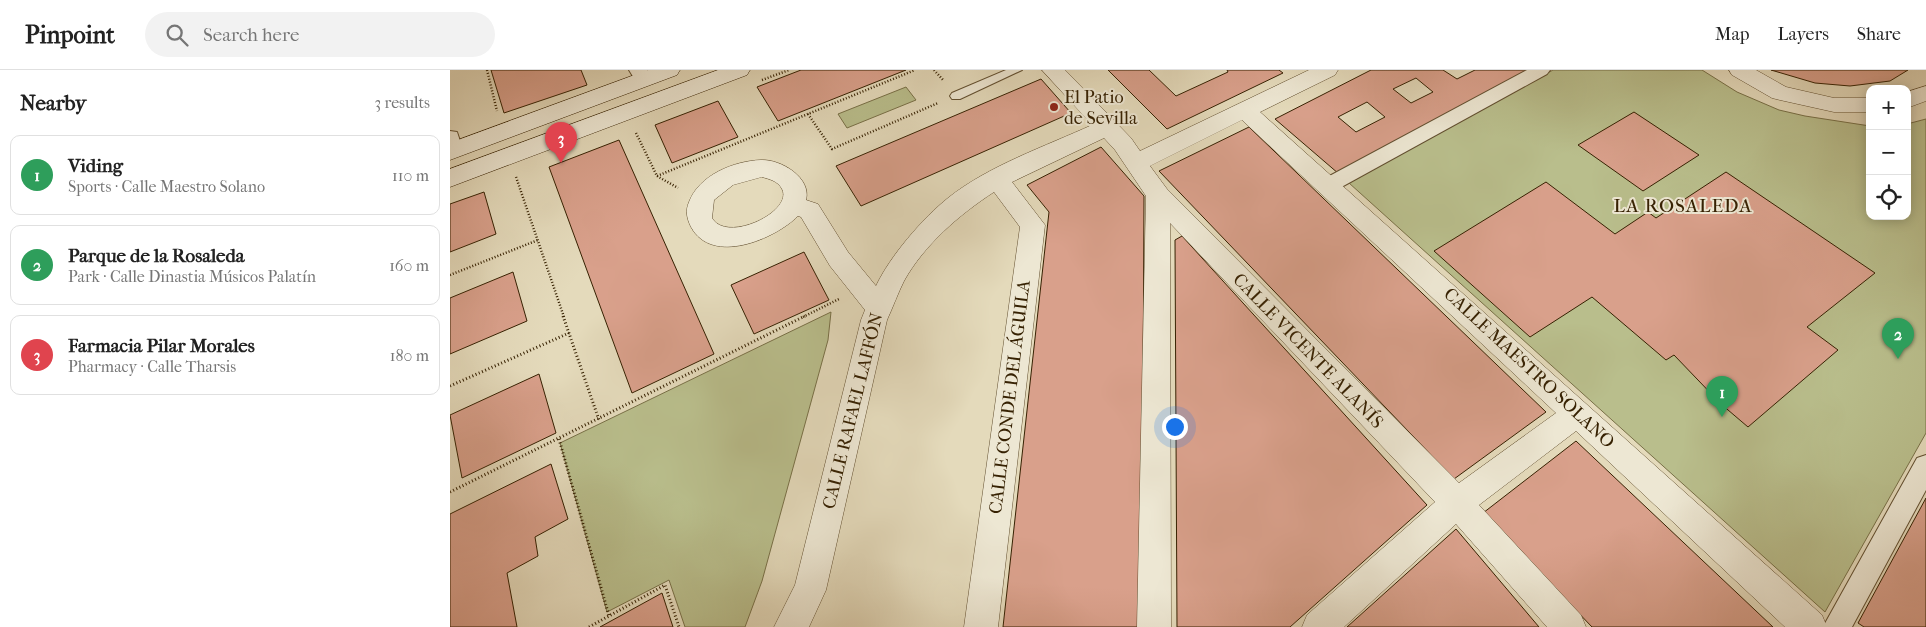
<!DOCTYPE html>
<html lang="en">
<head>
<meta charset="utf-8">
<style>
  :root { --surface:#fff; --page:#f2f2f2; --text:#222; --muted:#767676; --line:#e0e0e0; --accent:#8f2418 }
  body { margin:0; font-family:"IM FELL French Canon",serif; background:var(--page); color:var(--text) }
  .controls { position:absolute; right:15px; top:15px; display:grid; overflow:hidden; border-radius:10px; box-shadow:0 2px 12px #0003 }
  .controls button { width:45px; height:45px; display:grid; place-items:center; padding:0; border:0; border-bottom:1px solid var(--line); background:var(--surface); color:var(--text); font:25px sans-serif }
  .you { position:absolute; left:724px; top:356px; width:18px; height:18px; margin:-12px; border:4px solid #fff; border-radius:50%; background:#1a73e8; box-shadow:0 0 0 8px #1a73e833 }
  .badge { display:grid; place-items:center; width:32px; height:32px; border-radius:50%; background:var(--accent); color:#fff; font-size:16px; font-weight:700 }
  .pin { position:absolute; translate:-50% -41px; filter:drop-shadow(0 1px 2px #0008) }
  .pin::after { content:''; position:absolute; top:26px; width:18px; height:15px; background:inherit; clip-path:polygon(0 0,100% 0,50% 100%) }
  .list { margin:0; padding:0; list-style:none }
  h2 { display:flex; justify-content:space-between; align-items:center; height:65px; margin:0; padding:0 20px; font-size:21px }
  h2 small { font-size:16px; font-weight:400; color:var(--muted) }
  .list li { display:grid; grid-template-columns:32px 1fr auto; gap:15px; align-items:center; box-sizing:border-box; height:80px; margin:0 10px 10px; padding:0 10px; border:1px solid var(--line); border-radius:10px }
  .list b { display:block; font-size:19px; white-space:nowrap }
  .list p { margin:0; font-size:16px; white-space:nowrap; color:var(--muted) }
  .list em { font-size:16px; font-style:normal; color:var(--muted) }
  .icon { flex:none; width:28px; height:28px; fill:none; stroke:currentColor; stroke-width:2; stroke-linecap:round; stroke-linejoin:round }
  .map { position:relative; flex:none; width:1476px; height:557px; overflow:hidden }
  header { display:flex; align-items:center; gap:30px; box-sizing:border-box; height:70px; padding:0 25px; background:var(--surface); border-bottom:1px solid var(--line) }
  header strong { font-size:24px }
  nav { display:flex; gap:28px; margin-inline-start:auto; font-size:18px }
  .search { width:350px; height:45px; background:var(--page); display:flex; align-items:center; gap:12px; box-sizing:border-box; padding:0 18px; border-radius:28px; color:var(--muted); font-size:19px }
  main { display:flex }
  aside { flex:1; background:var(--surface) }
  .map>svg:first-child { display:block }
  .green { fill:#b9be8c; stroke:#787047 }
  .building { fill:#d9a08b; stroke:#362102; fill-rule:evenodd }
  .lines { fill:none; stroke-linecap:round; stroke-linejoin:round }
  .service-casing { stroke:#624f30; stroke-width:2 }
  .pedestrian-casing { stroke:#624f30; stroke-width:2 }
  .minor-casing { stroke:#624f30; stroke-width:1 }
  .secondary-casing { stroke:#362102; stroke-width:1 }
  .path-far1 { stroke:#362102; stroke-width:2.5; stroke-dasharray:1 2; stroke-linecap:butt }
  .path { stroke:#362102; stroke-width:3; stroke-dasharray:1 2.5; stroke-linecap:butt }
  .service { fill:#ede7d3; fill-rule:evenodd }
  .pedestrian { fill:#ede7d3; fill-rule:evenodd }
  .minor { fill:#ede7d3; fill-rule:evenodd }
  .secondary { fill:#ede7d3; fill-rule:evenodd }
  .poi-dot { fill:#8f2418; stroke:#ede7d3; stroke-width:2 }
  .labels { text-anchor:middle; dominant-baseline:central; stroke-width:4; stroke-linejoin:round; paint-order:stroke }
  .poi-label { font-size:18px; fill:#362102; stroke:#ede7d3; text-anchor:start }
  .street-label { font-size:18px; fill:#362102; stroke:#ede7d3 }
  .neighbourhood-label { font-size:19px; letter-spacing:1px; fill:#362102; stroke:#ede7d3 }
</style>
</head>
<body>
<header>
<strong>Pinpoint</strong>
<div class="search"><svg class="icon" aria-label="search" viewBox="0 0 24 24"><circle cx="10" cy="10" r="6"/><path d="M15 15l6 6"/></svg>Search here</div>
<nav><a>Map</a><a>Layers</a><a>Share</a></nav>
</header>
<main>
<aside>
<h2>Nearby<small>3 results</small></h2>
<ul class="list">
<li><span class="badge" style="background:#2e9e5b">1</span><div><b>Viding</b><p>Sports · Calle Maestro Solano</p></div><em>110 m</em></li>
<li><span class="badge" style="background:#2e9e5b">2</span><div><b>Parque de la Rosaleda</b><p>Park · Calle Dinastia Músicos Palatín</p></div><em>160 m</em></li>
<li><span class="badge" style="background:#e0444e">3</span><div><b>Farmacia Pilar Morales</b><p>Pharmacy · Calle Tharsis</p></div><em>180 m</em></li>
</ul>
</aside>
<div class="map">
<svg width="1476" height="557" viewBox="0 0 1476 557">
  <rect width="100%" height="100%" fill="#e4dabb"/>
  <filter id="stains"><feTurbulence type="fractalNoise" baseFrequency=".004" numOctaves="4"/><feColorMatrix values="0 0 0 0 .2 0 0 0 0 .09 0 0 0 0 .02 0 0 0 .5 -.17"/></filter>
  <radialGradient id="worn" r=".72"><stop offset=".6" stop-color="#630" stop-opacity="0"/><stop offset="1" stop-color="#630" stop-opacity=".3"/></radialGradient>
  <path class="green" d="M1103,0H1252L1287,22L1329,40L1355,46L1420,56V146H1457V54L1476,49V363L1375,542L899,113Z
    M456,17L466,30L397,58L388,44Z
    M381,242L378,270L312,511L295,557H235L219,510L157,542L110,373Z"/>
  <path class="building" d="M41,0H131L137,15L54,43Z
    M351,0H456L328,51L307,17Z
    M658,0H699L726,26L778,2L777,0H829L833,3L717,59Z
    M921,0H993L1007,9L1025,0H1078L889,104L825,49ZM966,8L983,22L961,33L943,19ZM917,32L935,47L906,62L888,47Z
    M1321,0H1458L1440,11L1400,16L1365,13Z
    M591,9L621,43L411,136L386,96Z
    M268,31L288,67L222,93L205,55Z
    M1184,42L1249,85L1193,121L1128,75Z
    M799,57L1096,342L1004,409L709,101Z
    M169,70L264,284L182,323L99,97Z
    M651,77L694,126L692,557H553L599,142L577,115Z
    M1276,102L1425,203L1357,257L1388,280L1298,357L1271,334L1224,285L1216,290L1142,227L1080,267L984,181L1096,112L1165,164L1198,142L1206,148Z
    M34,122L46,164L0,182V134Z
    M732,166L977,435L840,557H727L725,170Z
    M354,182L379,230L304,264L281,215Z
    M63,202L77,251L0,284V228Z
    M89,304L106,363L12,408L0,345Z
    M1126,371L1323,557H1142L1033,443Z
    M101,394L118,449L85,467L88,486L57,503L67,557H0V444Z
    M1476,428V557H1414L1408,553Z
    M1006,459L1089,557H897Z
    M212,523L223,557H150Z"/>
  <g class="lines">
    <g class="service-casing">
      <path id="service" d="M556,0H572L510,29H502L500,26L502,23Z"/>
    </g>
    <g class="pedestrian-casing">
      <path id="pedestrian" d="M179,0H197L202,9L199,13H187Z
        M1077,0H1100L1097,4L886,120L879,122L872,120L869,115L872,110Z
        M0,61L7,62L13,80L11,85H0Z
        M1476,385V420L1402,557H1373L1467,388Z"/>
    </g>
    <g class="minor-casing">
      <path id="minor" d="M592,0H615L681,68L690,81L859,0H888L885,5L810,42L1372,545L1377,557H1335L1126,361L1029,435L1131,545L1136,557H1097L1006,454L894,557H852L857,545L985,432L720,153L721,557H687L696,126L665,80L654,68L562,112L595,155L548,557H514L570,157L544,122C510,144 474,175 454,211C448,223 443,237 437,250L376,520L359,557H324L345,515L411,250L415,240L380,196L351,147L348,146C325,169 262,196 241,157C237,149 235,141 239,132C249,105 284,91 311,90C331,89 362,108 356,130L368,134L398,182L426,216C440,186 473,148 498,128C538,96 596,76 642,55ZM792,50L1106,343L1009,413L717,119L700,96ZM312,107C319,109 328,111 332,119C344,141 277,174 262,148L264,130L283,115Z
        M1279,0H1306L1336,17L1384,28H1420V42H1384L1330,30L1322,28L1282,5Z
        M1476,16V31L1457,38V22Z"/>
    </g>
    <g class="secondary-casing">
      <path id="secondary" d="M198,0H230L227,5L0,90V73Z
        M268,0H300L297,5L0,117V99Z"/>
    </g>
    <path class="path-far1" d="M37,0L47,41
      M484,0L494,11
      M312,10L339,0
      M358,44L382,79L488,33
      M186,63L207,106L465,0
      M207,106L228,118
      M66,107L114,247
      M0,205L88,170
      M353,247L389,229"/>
    <path class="path" d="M113,246L149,350
      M0,316L119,263
      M109,369L159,546
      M0,422L355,246
      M139,557L215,515L229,557"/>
    <use href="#service" class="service"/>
    <use href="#pedestrian" class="pedestrian"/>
    <use href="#minor" class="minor"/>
    <use href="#secondary" class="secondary"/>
  </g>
  <circle class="poi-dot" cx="604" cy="37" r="5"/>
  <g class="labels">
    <g class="poi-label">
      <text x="614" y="27">El Patio<tspan x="614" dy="21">de Sevilla</tspan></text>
    </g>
    <g class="street-label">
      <text transform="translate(858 281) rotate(46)">CALLE VICENTE ALANÍS</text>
      <text transform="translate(1079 298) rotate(43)">CALLE MAESTRO SOLANO</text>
      <text transform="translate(560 327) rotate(-83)">CALLE CONDE DEL ÁGUILA</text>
      <text transform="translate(403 341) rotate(-76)">CALLE RAFAEL LAFFÓN</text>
    </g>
    <g class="neighbourhood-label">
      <text x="1233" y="136">LA ROSALEDA</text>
    </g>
  </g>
  <rect width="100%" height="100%" filter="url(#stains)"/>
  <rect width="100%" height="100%" fill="url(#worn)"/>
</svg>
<div class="controls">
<button>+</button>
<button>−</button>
<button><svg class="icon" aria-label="locate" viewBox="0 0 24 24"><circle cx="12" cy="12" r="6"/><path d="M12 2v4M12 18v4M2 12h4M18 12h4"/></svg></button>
</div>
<div class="you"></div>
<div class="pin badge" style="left:1272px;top:347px;background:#2e9e5b">1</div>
<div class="pin badge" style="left:1448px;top:289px;background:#2e9e5b">2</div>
<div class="pin badge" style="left:111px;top:93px;background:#e0444e">3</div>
</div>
</main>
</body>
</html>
